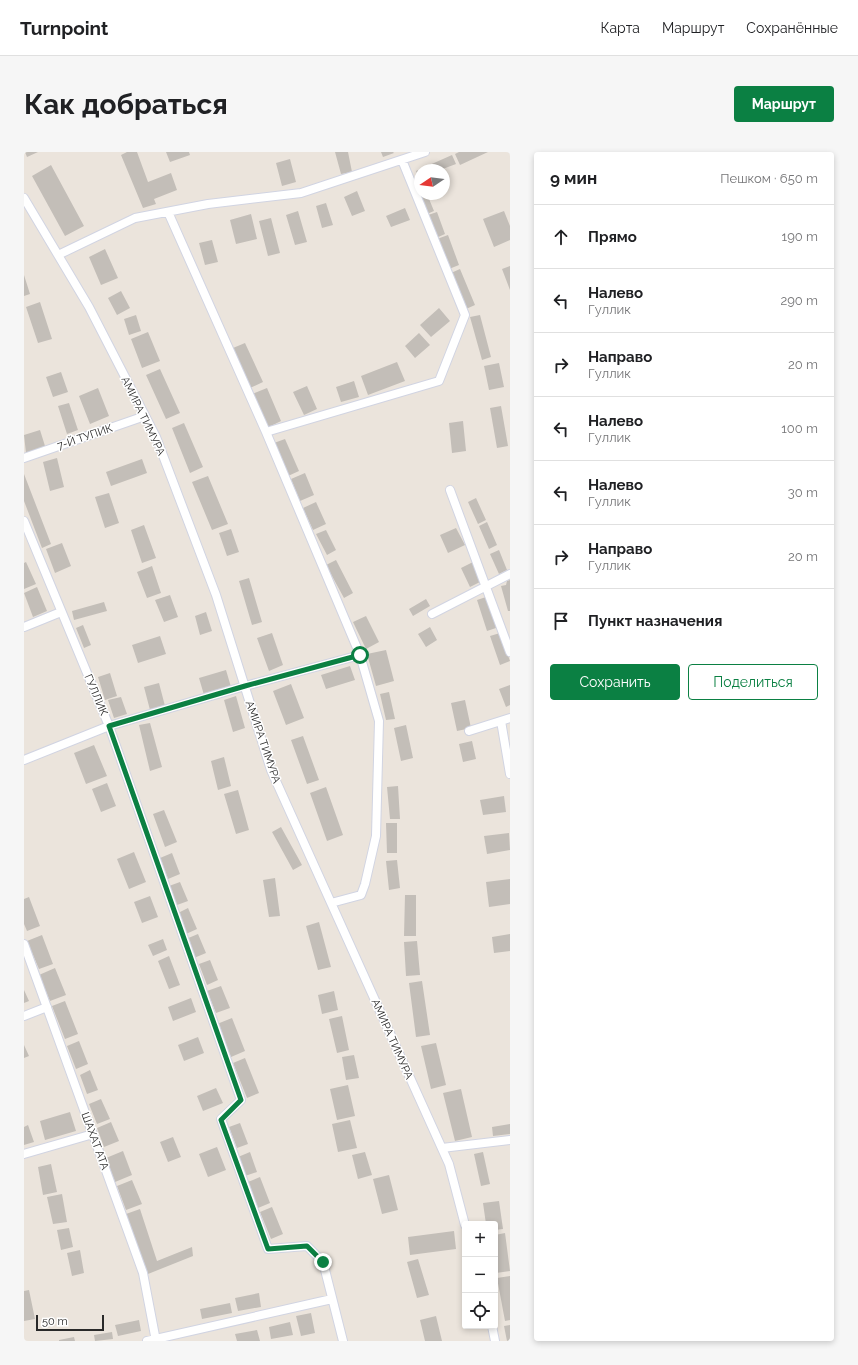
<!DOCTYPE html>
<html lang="ru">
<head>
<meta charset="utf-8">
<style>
  :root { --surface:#fff; --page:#f6f6f6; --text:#202124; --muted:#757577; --line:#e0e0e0; --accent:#0b8043 }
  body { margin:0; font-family:Raleway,sans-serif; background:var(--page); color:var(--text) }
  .controls { position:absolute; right:12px; bottom:12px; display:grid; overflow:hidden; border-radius:4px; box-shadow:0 2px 6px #0003 }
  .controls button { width:36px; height:36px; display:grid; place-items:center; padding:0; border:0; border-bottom:1px solid var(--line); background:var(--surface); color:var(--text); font:20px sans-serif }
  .compass { position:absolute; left:390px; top:12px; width:36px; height:36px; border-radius:50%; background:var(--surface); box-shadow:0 2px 6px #0003; rotate:257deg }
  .scale { position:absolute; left:12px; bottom:10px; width:68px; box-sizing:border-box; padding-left:4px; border:2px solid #292929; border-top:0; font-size:11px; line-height:14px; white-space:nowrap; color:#292929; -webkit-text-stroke:3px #fff; paint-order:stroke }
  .stop { position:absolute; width:12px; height:12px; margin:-9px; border:3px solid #0b8043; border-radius:50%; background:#fff }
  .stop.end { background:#0b8043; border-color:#fff; box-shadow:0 1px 4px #0008 }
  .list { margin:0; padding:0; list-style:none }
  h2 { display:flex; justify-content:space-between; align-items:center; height:52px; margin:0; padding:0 16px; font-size:17px }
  h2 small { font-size:13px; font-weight:400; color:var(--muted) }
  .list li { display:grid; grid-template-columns:26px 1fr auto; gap:12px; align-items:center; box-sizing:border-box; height:64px; padding:0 16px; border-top:1px solid var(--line) }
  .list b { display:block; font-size:15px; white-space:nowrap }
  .list p { margin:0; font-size:13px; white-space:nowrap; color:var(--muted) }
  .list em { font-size:13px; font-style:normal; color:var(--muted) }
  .actions { display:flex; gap:8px; padding:12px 16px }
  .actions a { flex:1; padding:9px 0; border:1px solid var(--accent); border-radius:4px; text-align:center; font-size:14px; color:var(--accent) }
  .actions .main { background:var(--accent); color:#fff }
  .icon { flex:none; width:22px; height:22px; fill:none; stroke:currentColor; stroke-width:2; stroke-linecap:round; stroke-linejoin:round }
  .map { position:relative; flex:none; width:486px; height:1189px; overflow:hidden; border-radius:4px }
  header { display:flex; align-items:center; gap:24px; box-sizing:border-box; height:56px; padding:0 20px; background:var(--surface); border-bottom:1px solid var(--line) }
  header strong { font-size:19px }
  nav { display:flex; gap:22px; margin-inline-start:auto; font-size:14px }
  .intro { display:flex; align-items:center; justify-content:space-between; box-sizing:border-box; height:96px; padding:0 24px }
  h1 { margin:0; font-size:28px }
  .button { padding:10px 18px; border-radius:4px; background:var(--accent); color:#fff; font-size:14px; font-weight:700 }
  main { display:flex; gap:24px; padding:0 24px }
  aside { flex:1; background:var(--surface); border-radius:4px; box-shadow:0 2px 6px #0003 }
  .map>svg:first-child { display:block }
  .building { fill:#c3beb8 }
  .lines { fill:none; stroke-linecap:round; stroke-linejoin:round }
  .minor-casing { stroke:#d1d4e2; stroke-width:10 }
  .minor { stroke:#fff; stroke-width:8 }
  .route { stroke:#0b8043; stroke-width:5 }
  .labels { text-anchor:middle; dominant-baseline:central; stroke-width:3; stroke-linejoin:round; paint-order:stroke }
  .street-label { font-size:11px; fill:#292929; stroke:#fff }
</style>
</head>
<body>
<header>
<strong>Turnpoint</strong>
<nav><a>Карта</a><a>Маршрут</a><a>Сохранённые</a></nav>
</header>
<div class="intro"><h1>Как добраться</h1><a class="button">Маршрут</a></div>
<main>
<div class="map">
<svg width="486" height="1189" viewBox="0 0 486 1189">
  <rect width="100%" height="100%" fill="#ebe4dc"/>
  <path class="building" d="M1,0H14L3,5Z
    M103,0H113L124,30L147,21L153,38L130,47L132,52L119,56L97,3Z
    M142,0H165L166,3L146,10Z
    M311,0H324L328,20L317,22Z
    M357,0H369L370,1L359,5Z
    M435,0H464L436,13L431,2Z
    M428,3L432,12L416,18H396V29L392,19Z
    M266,7L272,30L258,34L252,11Z
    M27,13L60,74L41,84L8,24Z
    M396,37V42H403L410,59L403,62L393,38Z
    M333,39L341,59L328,64L320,45Z
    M302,51L309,73L298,76L292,54Z
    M381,56L386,68L367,75L362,64Z
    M274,59L283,90L271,93L262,63Z
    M480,59L486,74V88L470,95L459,67Z
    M413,60L421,82L412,86L404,63Z
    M227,62L233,87L212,92L206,68Z
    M247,66L256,101L244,104L235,69Z
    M424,83L435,113L425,117L413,87Z
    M188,88L194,110L181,113L175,91Z
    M81,97L94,126L77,133L65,105Z
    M486,114V138L478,117Z
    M436,117L451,153L442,157L427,121Z
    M0,123L6,142L0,144Z
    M97,139L106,156L93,163L84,146Z
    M16,150L28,187L14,191L2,155Z
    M415,156L426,169L407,185L396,173Z
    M112,163L117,179L105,183L100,167Z
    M456,163L467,205L458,208L446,165Z
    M124,180L136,209L118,216L107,187Z
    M395,181L406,193L391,206L381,194Z
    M221,191L239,230L226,236L209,196Z
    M373,210L381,229L344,243L337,224Z
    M475,211L480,235L465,238L460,214Z
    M136,217L156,261L142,267L122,223Z
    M37,220L44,240L29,245L22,225Z
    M330,229L335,245L317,250L312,235Z
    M283,234L293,257L280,263L269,240Z
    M74,236L85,264L66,272L55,244Z
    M243,236L257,269L243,276L228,242Z
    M45,251L54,278L43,282L34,254Z
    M477,254L484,294L473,296L466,256Z
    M439,269L442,299L428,301L425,271Z
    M160,271L179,315L166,321L148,276Z
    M16,278L21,294L2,301L0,283Z
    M261,287L275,319L264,324L250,291Z
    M33,306L40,335L26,339L19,310Z
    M118,307L123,321L87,334L82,320Z
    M281,321L290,343L276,349L267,327Z
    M0,322L27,392L18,396L0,349Z
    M184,324L204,372L188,378L168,330Z
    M85,341L95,371L81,376L71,345Z
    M452,346L462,368L454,372L444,350Z
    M292,350L302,372L289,378L279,356Z
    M463,370L473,393L465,397L455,374Z
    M120,373L132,406L118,411L107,378Z
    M432,376L441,393L424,401L416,383Z
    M207,377L215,400L203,404L195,381Z
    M302,378L312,398L303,403L292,382Z
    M38,391L47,414L31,421L22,397Z
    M475,398L483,418L475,422L466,402Z
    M312,408L329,441L320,446L302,413Z
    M2,410L12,432L0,437V411Z
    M449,410L458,429L446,435L437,416Z
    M128,414L137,441L123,446L113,420Z
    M225,426L238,470L228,473L215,429Z
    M486,428V459H484L477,434L482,433L483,429Z
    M13,435L23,459L9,465L0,441Z
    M146,443L154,465L140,470L131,448Z
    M465,444L475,475L463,479L453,448Z
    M402,447L406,454L389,464L385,457Z
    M80,450L83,459L50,468L48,459Z
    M182,460L188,479L176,483L171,464Z
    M342,464L355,490L342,497L329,470Z
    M59,473L67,493L60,496L52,476Z
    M406,475L413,488L402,495L394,482Z
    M248,481L259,513L245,519L233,486Z
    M476,481L486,509L476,513L466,484Z
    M136,484L142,502L114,511L108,493Z
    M362,498L370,529L352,534L343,502Z
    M326,514L331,528L302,537L297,523Z
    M202,518L207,535L180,543L175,526Z
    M86,521L93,544L81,548L74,525Z
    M135,531L141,554L126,558L120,535Z
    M267,532L280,566L262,573L249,539Z
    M486,533V553L482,555L475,537Z
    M365,540L371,567L362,568L356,542Z
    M212,544L221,576L209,580L200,548Z
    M97,545L103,562L90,566L84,548Z
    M441,548L447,576L433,579L427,551Z
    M126,571L138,615L126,619L115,573Z
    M382,573L389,606L377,609L370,576Z
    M279,584L295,628L283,632L267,588Z
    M448,589L452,607L439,610L435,592Z
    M70,593L83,624L62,632L50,601Z
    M200,605L207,634L194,638L187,609Z
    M83,631L92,654L77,660L68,637Z
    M374,634L376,667H366L363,635Z
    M302,635L319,683L303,689L286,641Z
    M214,638L225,678L212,682L200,642Z
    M480,644L482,660L459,663L456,648Z
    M140,658L153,690L141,695L129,662Z
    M362,671H373V701H363Z
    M257,675L278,713L269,718L248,680Z
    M485,681L486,698L463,702L460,684Z
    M110,700L122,730L105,737L93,707Z
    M148,701L156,722L144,727L136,706Z
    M373,708L376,736L365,738L362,709Z
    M251,726L256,764L245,765L239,728Z
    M486,727V752L465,755L462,730Z
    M156,730L164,749L153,753L145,734Z
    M381,743H392V784H380Z
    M126,744L134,765L118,771L110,750Z
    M5,745L16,774L3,779L0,772V747Z
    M164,756L173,777L162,782L154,761Z
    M295,770L307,815L294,818L282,774Z
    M174,782L182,801L170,806L162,787Z
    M486,782V799L470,801L468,785Z
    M18,783L29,812L15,817L3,789Z
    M139,787L143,798L129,804L124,793Z
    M393,789L396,823L382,824L380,790Z
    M145,804L156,833L145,837L134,809Z
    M186,808L194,828L183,833L175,812Z
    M31,816L42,843L26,849L15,823Z
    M398,829L406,883L392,885L385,831Z
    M197,834L206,856L192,861L183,839Z
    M0,838L5,849L0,851Z
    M310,839L314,858L298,862L294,843Z
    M167,846L172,860L149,869L144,855Z
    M41,849L54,882L41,887L28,854Z
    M318,864L325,898L313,901L305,867Z
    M208,866L221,899L207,905L193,872Z
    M174,885L180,901L160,909L154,893Z
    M55,889L64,912L52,917L43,894Z
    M412,891L422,933L407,937L397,894Z
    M0,893L5,904L0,906Z
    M330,903L335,926L322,928L318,905Z
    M221,906L235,941L223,946L209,911Z
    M66,918L74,938L63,942L56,923Z
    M324,933L331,964L313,968L306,937Z
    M192,936L199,951L179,959L173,944Z
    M437,937L448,985L431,989L419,941Z
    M77,947L86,967L73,972L65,952Z
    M46,960L52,979L21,988L16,969Z
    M326,968L333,996L314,1000L308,972Z
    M87,970L95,989L80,995L73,976Z
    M216,971L224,992L213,996L205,975Z
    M486,972V982L469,984L468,975Z
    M4,973L10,990L0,993V975Z
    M149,985L157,1005L144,1010L136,990Z
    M193,995L202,1018L184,1025L175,1002Z
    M99,999L108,1023L91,1030L82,1006Z
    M226,1000L233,1020L221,1024L214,1005Z
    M341,1000L348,1023L334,1027L328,1003Z
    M459,1000L466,1032L457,1034L450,1002Z
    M27,1012L33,1040L19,1043L14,1015Z
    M365,1023L374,1058L358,1062L349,1027Z
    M236,1025L246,1051L234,1056L224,1030Z
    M108,1028L118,1052L102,1058L93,1034Z
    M38,1042L43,1070L29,1072L23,1045Z
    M475,1049L479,1077L471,1078V1072H462L459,1051Z
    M248,1055L259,1082L247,1087L236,1060Z
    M116,1057L133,1109L168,1095L169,1104L124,1122L102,1062Z
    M45,1076L49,1095L37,1098L33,1078Z
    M430,1079L432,1097L386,1103L384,1085Z
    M481,1081L486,1119L472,1121L471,1083Z
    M56,1098L60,1121L48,1124L43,1101Z
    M394,1107L405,1143L393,1146L383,1110Z
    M486,1124V1168L481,1169L473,1126Z
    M5,1138L11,1167L0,1169V1139Z
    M235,1141L237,1155L214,1159L211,1146Z
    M206,1151L208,1161L178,1167L176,1157Z
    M287,1161L291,1181L277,1184L272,1164Z
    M412,1164L418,1189H401L396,1168Z
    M115,1168L117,1179L94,1184L91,1173Z
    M266,1170L269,1183L247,1187L245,1175Z
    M486,1173V1189H483L480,1174Z
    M233,1178L236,1189H213L211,1182Z
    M88,1180L89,1187L71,1189L70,1183Z
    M50,1185L51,1189H35V1188Z"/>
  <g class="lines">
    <g class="minor-casing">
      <path id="minor" d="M0,46L65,155L132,285L192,443L247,618L425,1012L441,1073
        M144,60L242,280L336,503L355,569L352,684L341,732L337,743L307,751
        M34,103L111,66L184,52L277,41L401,0
        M242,280L415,229L441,163L378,8
        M0,306L121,264
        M426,338L486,500
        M0,369L85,574L217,948L197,967L244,1097L283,1094L299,1110L319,1189
        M408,462L486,422
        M0,475L37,460
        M477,569L486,622
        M445,579L486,566
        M0,608L85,574L221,534L336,503
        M0,792L119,1121L132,1189
        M0,864L23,855
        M418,996L486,988
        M0,1002L69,982
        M468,1174L471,1189
        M123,1189L308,1147"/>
    </g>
    <use href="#minor" class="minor"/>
  </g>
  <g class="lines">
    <path class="route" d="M299,1110L283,1094L244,1097L197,968L217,948L85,574L221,534L336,503"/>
  </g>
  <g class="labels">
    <g class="street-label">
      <text transform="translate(119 264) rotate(64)">АМИРА ТИМУРА</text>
      <text transform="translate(61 285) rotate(-19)">7-Й ТУПИК</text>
      <text transform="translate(72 543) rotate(67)">ГУЛЛИК</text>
      <text transform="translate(239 590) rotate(71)">АМИРА ТИМУРА</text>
      <text transform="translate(368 887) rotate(66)">АМИРА ТИМУРА</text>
      <text transform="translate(71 989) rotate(70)">ШАХАТ АТА</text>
    </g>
  </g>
</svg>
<div class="controls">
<button>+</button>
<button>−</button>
<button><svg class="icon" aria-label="locate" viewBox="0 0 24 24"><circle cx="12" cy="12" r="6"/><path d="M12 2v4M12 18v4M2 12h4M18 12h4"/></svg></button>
</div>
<svg class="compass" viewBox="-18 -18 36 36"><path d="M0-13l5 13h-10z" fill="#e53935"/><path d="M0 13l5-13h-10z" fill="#757577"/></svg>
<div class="scale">50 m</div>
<div class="stop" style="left:336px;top:503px"></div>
<div class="stop end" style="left:299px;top:1110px"></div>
</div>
<aside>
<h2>9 мин<small>Пешком · 650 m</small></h2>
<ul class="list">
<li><svg class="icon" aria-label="ahead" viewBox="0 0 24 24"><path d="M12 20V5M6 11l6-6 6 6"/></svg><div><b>Прямо</b></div><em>190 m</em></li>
<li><svg class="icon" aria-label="left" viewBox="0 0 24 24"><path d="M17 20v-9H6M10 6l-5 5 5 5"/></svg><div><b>Налево</b><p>Гуллик</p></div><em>290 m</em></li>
<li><svg class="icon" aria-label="right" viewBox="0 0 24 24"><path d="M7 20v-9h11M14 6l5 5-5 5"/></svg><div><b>Направо</b><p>Гуллик</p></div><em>20 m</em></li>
<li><svg class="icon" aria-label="left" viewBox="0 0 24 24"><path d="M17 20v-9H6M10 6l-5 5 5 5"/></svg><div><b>Налево</b><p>Гуллик</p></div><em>100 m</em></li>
<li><svg class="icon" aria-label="left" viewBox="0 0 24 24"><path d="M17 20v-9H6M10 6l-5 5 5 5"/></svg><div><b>Налево</b><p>Гуллик</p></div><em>30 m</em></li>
<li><svg class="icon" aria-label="right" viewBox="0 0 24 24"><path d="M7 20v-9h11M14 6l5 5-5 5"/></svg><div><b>Направо</b><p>Гуллик</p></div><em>20 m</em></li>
<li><svg class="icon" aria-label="arrive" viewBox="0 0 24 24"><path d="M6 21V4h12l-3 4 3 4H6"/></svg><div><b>Пункт назначения</b></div></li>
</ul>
<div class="actions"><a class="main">Сохранить</a><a>Поделиться</a></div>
</aside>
</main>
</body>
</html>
